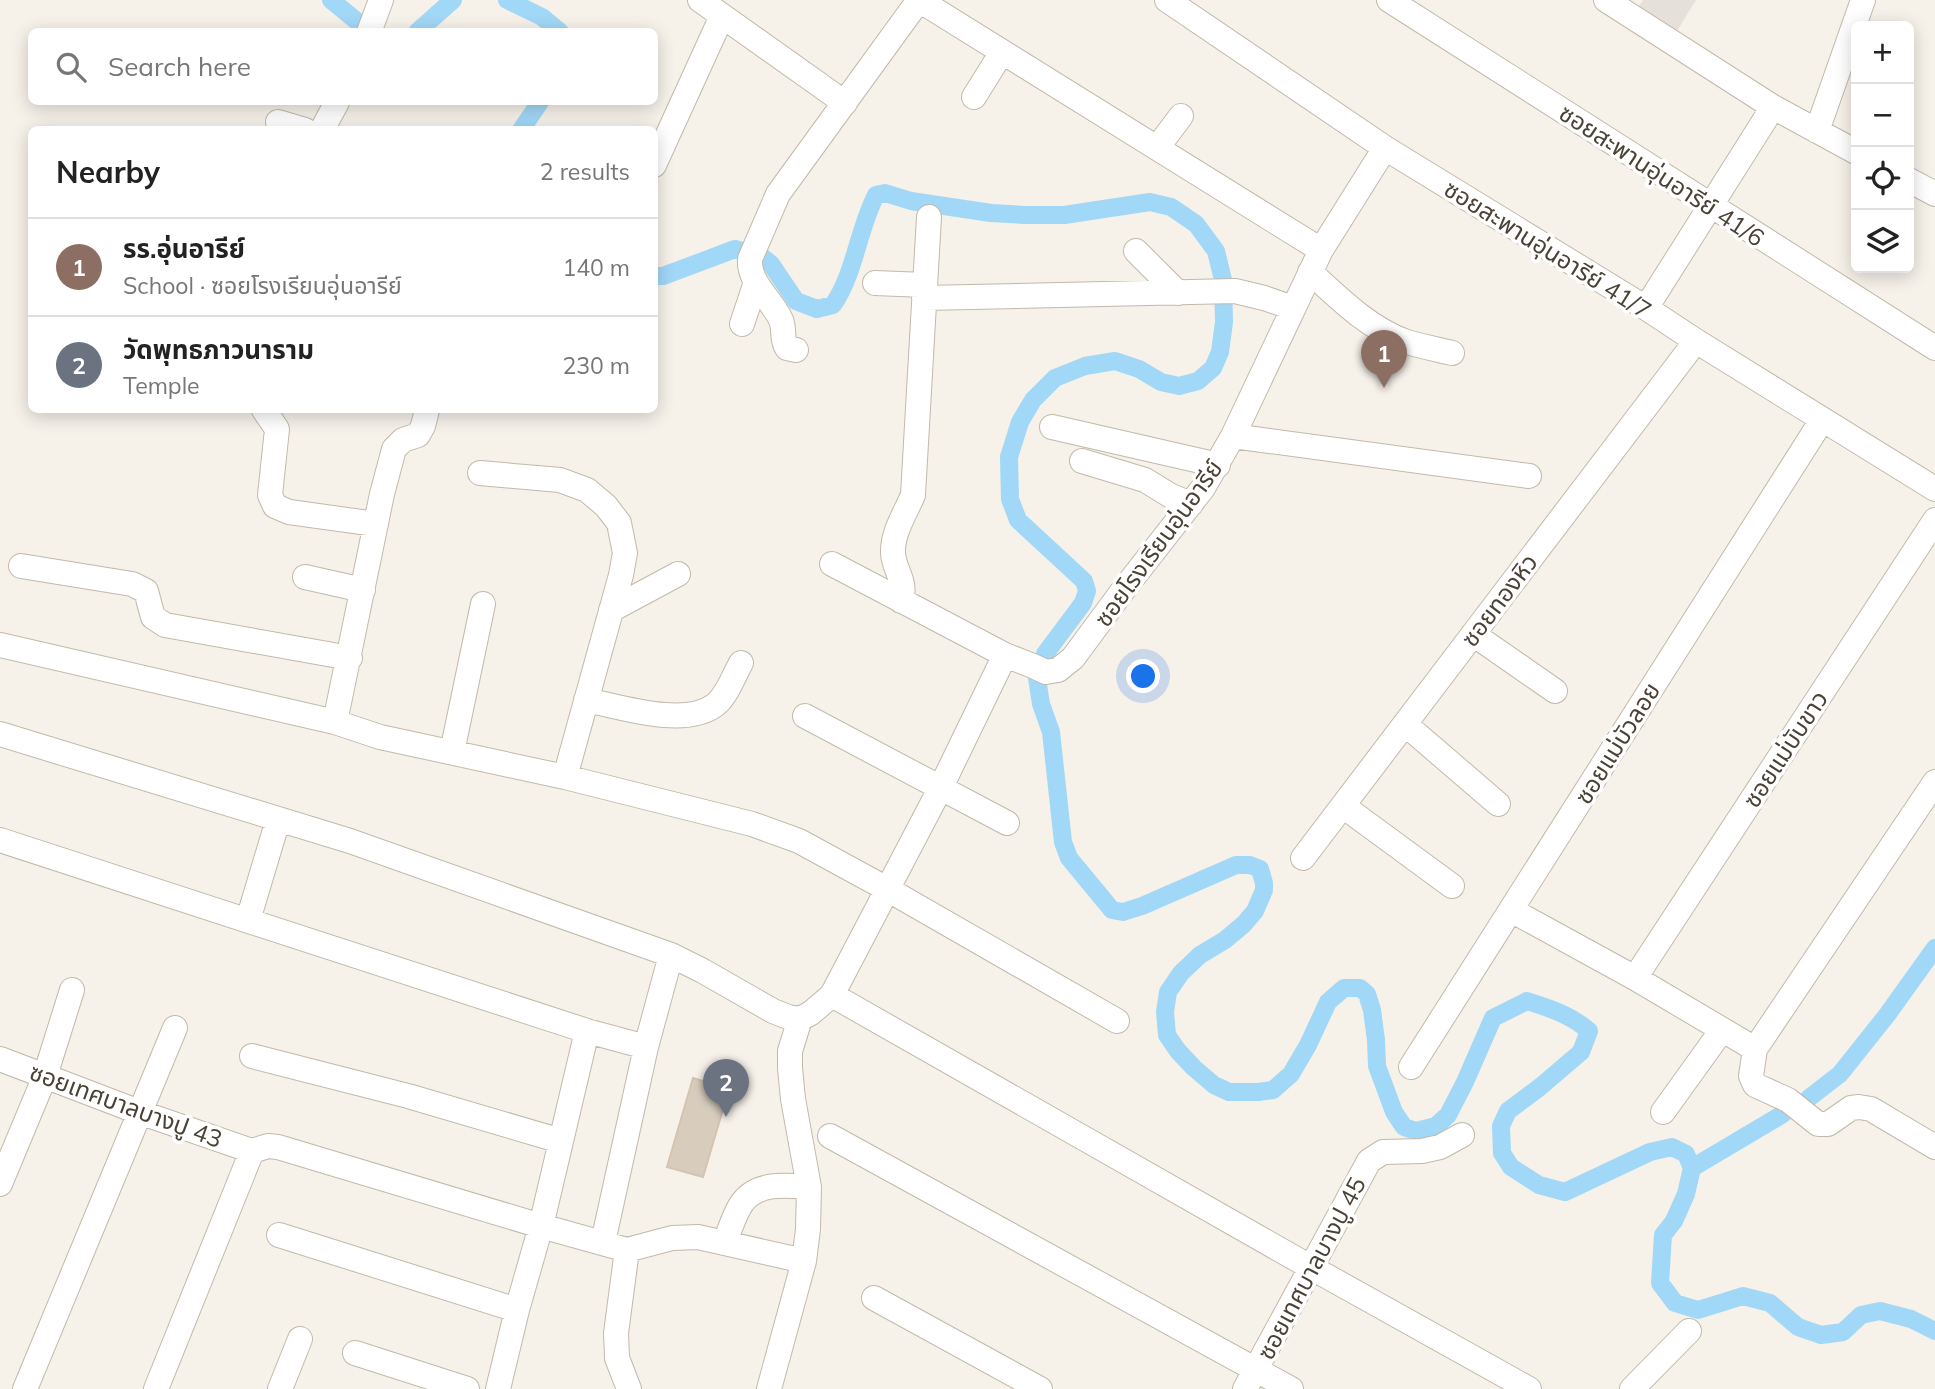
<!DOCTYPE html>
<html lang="en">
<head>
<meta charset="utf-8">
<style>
  :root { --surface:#fff; --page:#f6f6f6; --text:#222; --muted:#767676; --line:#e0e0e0; --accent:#ff3016 }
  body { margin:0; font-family:Mulish,"Noto Sans Thai",sans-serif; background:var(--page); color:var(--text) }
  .controls { position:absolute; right:21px; top:21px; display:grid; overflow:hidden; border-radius:10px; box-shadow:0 4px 18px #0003 }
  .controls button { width:63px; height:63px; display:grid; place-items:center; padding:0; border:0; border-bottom:2px solid var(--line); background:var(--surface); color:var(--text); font:35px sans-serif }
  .you { position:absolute; left:1144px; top:677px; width:24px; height:24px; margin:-18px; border:5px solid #fff; border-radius:50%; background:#1a73e8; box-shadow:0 0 0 10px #1a73e833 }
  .badge { display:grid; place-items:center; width:46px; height:46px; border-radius:50%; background:var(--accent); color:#fff; font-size:23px; font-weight:700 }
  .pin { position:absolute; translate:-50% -58px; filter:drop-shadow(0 2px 4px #0008) }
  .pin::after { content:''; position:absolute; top:37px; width:24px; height:21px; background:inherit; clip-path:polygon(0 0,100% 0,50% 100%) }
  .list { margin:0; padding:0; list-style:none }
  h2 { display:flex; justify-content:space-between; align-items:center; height:91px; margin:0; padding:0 28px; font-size:30px }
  h2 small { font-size:23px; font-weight:400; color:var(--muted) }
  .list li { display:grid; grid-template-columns:46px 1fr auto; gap:21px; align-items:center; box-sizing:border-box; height:98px; padding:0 28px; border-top:2px solid var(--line) }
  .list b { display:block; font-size:26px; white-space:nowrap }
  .list p { margin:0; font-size:23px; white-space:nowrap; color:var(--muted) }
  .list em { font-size:23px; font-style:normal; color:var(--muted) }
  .icon { flex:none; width:38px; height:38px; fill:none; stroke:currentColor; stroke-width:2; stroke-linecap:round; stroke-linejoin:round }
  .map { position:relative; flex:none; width:1935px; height:1389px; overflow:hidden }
  .search { position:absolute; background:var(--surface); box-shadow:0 4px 18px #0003; left:28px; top:28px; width:630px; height:77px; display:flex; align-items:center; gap:18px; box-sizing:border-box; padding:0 24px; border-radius:10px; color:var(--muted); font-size:26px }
  .panel { position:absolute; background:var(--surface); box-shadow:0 4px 18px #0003; left:28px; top:126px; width:630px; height:287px; border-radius:10px }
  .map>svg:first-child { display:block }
  .industrial { fill:#e5e0da }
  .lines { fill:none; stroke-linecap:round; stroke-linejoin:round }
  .canal { stroke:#a1d7f7; stroke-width:18 }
  .building { fill:#d8cdbd; stroke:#d4c4b0; stroke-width:2 }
  .minor-casing { stroke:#c2b9aa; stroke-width:26 }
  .minor { stroke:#fff; stroke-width:24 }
  .labels { text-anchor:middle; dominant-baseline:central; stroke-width:7; stroke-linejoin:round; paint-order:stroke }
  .street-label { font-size:24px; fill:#4a4236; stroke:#fff }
</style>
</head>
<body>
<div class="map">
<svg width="1935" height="1389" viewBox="0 0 1935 1389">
  <rect width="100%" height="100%" fill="#f6f1e9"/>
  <path class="industrial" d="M1643,0H1696L1672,39L1635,12Z"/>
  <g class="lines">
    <path class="canal" d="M331,0L370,32
      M507,0L542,17L560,32
      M417,32L453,0
      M521,130L540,102
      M654,276H663L735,249L761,256L771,264L796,301L817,309L833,305C855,273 858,230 876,195L885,193L911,201L991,213L1025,215H1064L1150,202L1171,207L1196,224L1216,251L1223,280L1224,322L1220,352L1213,368L1198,381L1179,386L1161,382L1139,369L1115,361L1085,366L1055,378L1033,400L1020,422L1009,457L1010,499L1018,520L1084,581L1087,591L1083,603L1045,654L1037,678L1041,704L1051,732L1063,842L1069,858L1112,910L1123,912L1142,906L1236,865H1250L1260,869L1264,883V890L1255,911L1244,924L1225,940L1200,955L1181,973L1168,992L1165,1012L1167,1035L1178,1051L1194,1068L1214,1085L1229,1092H1258L1273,1090L1291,1074L1308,1045L1328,1002L1344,988H1360L1367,994L1372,1010L1376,1040L1377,1066L1394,1112L1404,1127L1416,1131L1436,1126L1448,1115L1465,1082L1493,1018L1527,1001C1549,1008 1571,1015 1589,1031L1581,1052L1540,1087L1508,1111L1501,1126L1502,1153L1511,1167L1539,1185L1565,1192L1650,1152L1672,1147L1686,1154L1692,1168L1686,1194L1674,1221L1663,1235L1660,1283L1675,1303L1698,1310L1743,1296L1770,1303L1798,1327L1821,1335L1843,1332L1861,1315L1880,1311L1911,1319L1935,1331
      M1809,1098L1840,1074L1887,1015L1935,948
      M1692,1168L1783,1114"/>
  </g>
  <path class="building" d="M693,1078L729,1089L703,1177L667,1167Z"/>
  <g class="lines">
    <g class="minor-casing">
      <path id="minor" d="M700,0L845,103
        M919,0L1321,250
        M1167,0L1385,148L1646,308L1696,341L1935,489
        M1389,0L1935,348
        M1606,0L1773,107L1856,152
        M369,32L381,0
        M974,97L1002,52
        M278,122L305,130
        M322,130L337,102
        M1817,131L1863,0
        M1157,148L1181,116
        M654,165L722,16
        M1909,180L1935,194
        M1136,251L1178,293
        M1310,272C1339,298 1367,327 1404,341C1419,346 1436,349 1452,353
        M875,283L925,285
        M924,298L1235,291L1264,298L1293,308
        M1646,308L1773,107
        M742,324L756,282
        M796,350L787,348C781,339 785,330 781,320C772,300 748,282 750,259L778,194L919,0
        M264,410L277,429L270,495L275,506L289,512L376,524
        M1052,427L1218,465
        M1233,436L1529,476
        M1082,461L1145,480L1171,496L1191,504
        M480,473L560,480L587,490L606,506L619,523L625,553L621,575L565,777
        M832,564L1005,655L1033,666L1046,672L1058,670L1073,658L1124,589L1203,488L1233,436L1321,250L1385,148
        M21,566L132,584L146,591L153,617L165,625L350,658
        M305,577L363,590
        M901,601C907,580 894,571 893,553C892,533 906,512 913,495L929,217
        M611,610L678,574
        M1473,634L1555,691
        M0,645L335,722L380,737L565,777L752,824L799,841L887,889L1117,1021
        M586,700C621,707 685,728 715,705C727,696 734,675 741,663
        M805,716L1007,823
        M335,722L382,494L394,449L403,440L418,435L423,426L427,410
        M1405,724L1498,804
        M0,734L350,841L671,955L703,971L773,1011L788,1017L800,1019L811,1013L832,995L941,787L1005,655
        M452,752L483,604
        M1935,782L1755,1049L1751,1076L1755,1085L1788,1100L1818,1124H1828L1851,1108L1859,1107L1871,1109L1935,1147
        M1343,806L1452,886
        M0,840L587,1031L646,1047
        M1303,858L1696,341
        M1511,910L1635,978L1755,1049
        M248,920L278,820
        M1635,978L1935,520
        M832,995L1312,1268L1529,1389
        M252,1056L408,1096L561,1141
        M0,1059L139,1112L252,1151
        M1411,1067L1822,420
        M1663,1112L1722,1030
        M830,1136L1291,1389
        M0,1184L45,1076L72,990
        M279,1235L517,1310
        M603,1242L646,1047L671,955
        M724,1243C730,1231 734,1214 742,1203C757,1182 786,1185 809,1187
        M627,1250L616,1333L617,1358L629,1389
        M874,1298L1040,1389
        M355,1353L467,1389
        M25,1389L175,1028
        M156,1389L252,1151L268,1146L278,1147L541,1226L627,1250L672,1238L698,1237L804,1261
        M280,1389L300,1339
        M498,1389L517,1310L541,1226L587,1031
        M769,1389L804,1261L808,1229L809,1187L793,1099L790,1068V1051L800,1019
        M1245,1389L1369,1161L1383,1152L1422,1151L1440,1147L1462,1135
        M1632,1389L1689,1331"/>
    </g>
    <use href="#minor" class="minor"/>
  </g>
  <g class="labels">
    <g class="street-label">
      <text transform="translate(1662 175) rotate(33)">ซอยสะพานอุ่นอารีย์ 41/6</text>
      <text transform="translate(1548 249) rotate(32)">ซอยสะพานอุ่นอารีย์ 41/7</text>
      <text transform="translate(1158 543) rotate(-54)">ซอยโรงเรียนอุ่นอารีย์</text>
      <text transform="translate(1499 600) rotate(-53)">ซอยทองหิว</text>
      <text transform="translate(1617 743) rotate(-58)">ซอยแม่บัวลอย</text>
      <text transform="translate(1785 749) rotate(-57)">ซอยแม่บับขาว</text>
      <text transform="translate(126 1105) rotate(20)">ซอยเทศบาลบางปู 43</text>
      <text transform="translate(1311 1268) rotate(-62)">ซอยเทศบาลบางปู 45</text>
    </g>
  </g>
</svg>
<div class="controls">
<button>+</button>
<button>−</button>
<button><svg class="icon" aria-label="locate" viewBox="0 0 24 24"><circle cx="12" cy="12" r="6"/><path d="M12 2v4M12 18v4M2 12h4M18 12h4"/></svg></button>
<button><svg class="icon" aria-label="layers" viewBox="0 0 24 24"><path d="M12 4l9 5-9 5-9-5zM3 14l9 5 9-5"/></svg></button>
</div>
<div class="you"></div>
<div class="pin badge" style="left:1384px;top:388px;background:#8d6e63">1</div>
<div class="pin badge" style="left:726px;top:1117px;background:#6b7280">2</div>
<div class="search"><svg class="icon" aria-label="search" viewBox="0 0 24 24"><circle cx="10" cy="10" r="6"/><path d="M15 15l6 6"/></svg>Search here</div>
<section class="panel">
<h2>Nearby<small>2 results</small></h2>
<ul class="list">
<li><span class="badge" style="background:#8d6e63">1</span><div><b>รร.อุ่นอารีย์</b><p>School · ซอยโรงเรียนอุ่นอารีย์</p></div><em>140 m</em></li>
<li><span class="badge" style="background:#6b7280">2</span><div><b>วัดพุทธภาวนาราม</b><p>Temple</p></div><em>230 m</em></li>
</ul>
</section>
</div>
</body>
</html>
